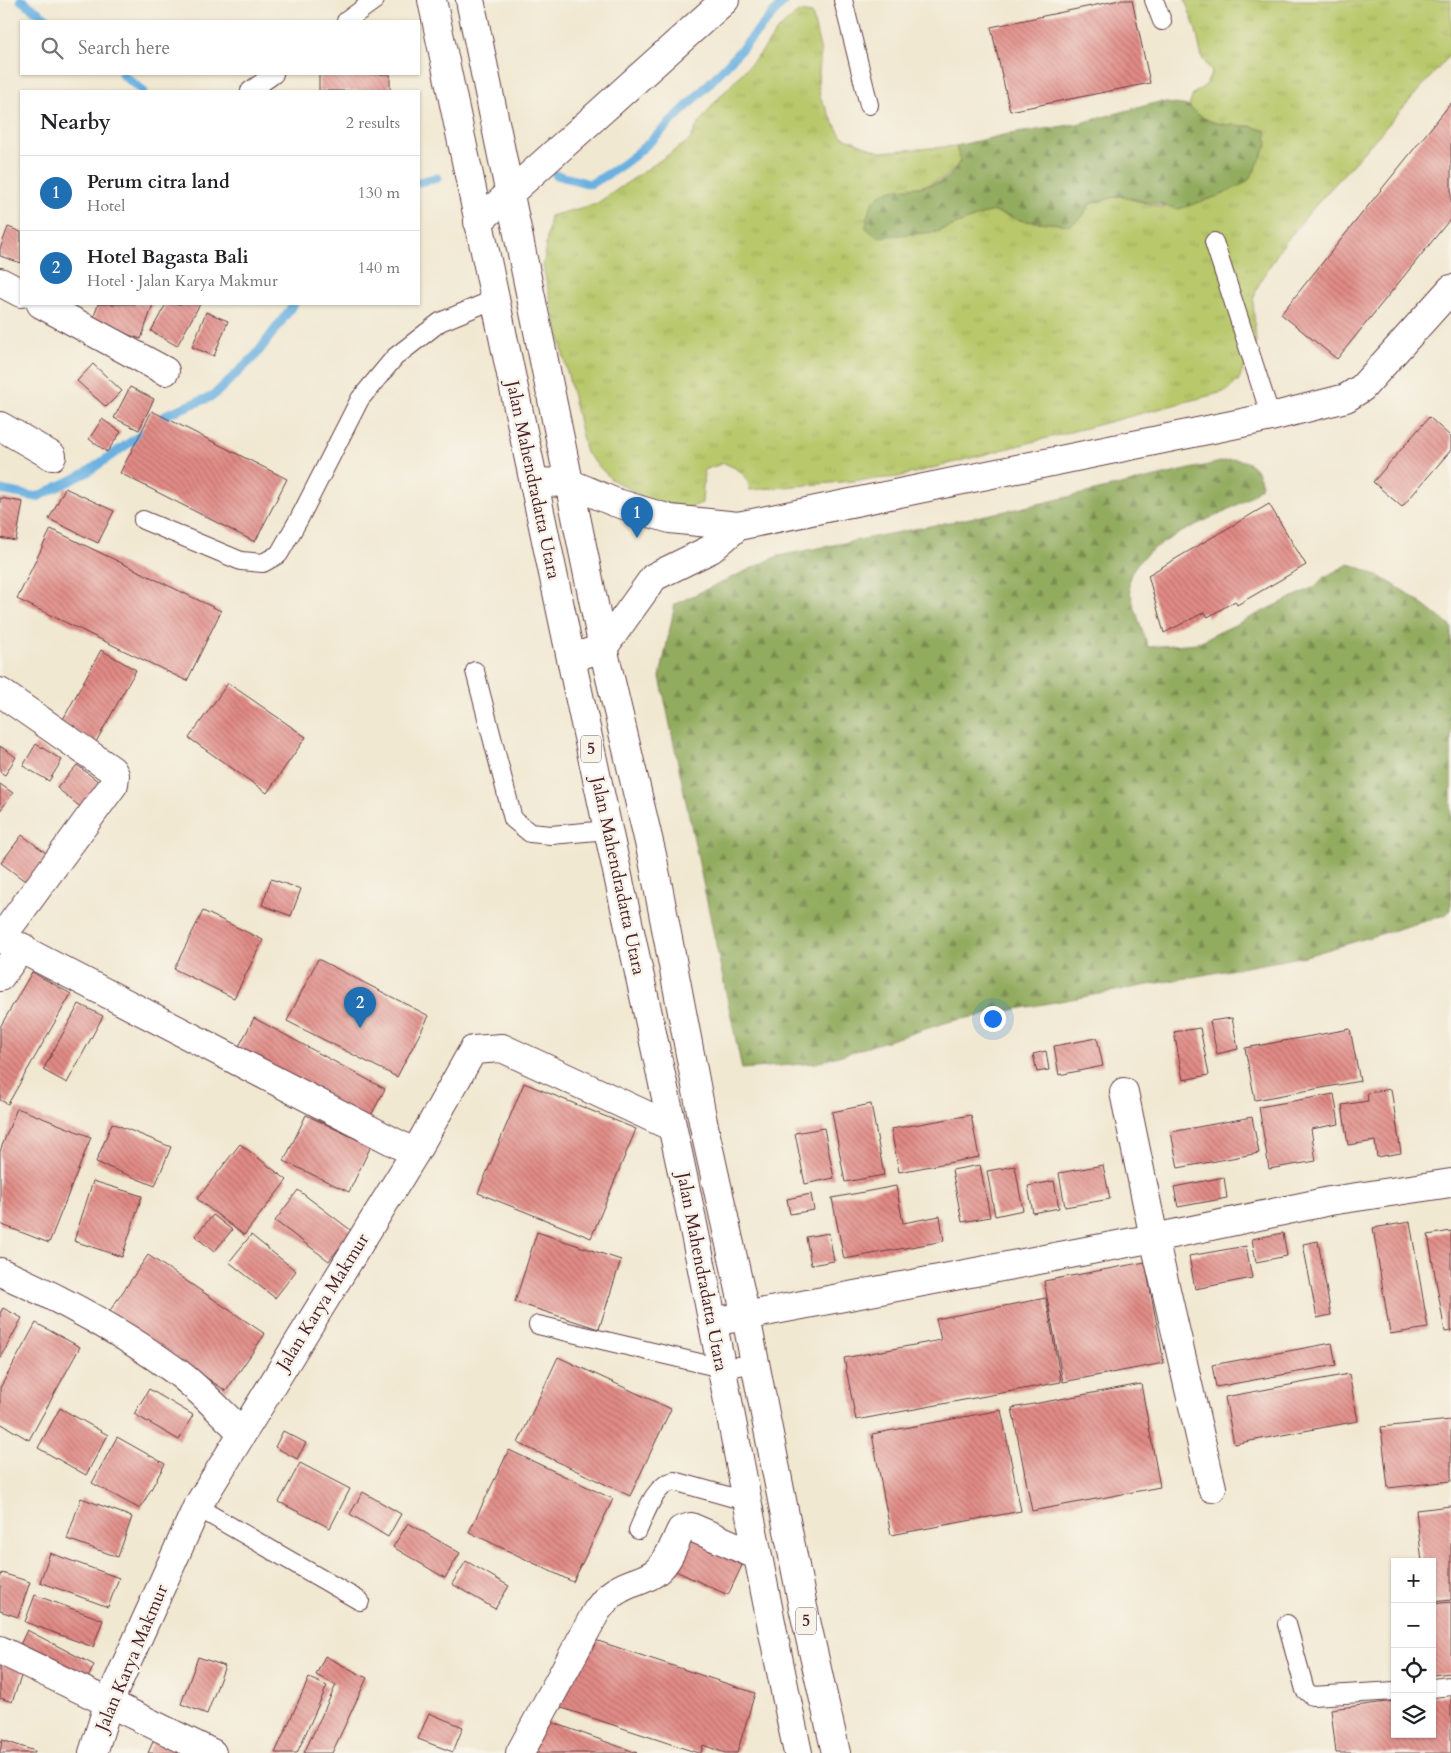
<!DOCTYPE html>
<html lang="en">
<head>
<meta charset="utf-8">
<style>
  :root { --surface:#fff; --page:#f2f2f2; --text:#202124; --muted:#757577; --line:#e0e0e0; --accent:#1f6fb2 }
  body { margin:0; font-family:Cardo,serif; background:var(--page); color:var(--text) }
  .controls { position:absolute; right:15px; bottom:15px; display:grid; overflow:hidden; border-radius:0px; box-shadow:0 1px 4px #0004 }
  .controls button { width:45px; height:45px; display:grid; place-items:center; padding:0; border:0; border-bottom:1px solid var(--line); background:var(--surface); color:var(--text); font:25px sans-serif }
  .you { position:absolute; left:992px; top:1018px; width:18px; height:18px; margin:-12px; border:4px solid #fff; border-radius:50%; background:#1a73e8; box-shadow:0 0 0 8px #1a73e833 }
  .badge { display:grid; place-items:center; width:32px; height:32px; border-radius:50%; background:var(--accent); color:#fff; font-size:16px; font-weight:700 }
  .pin { position:absolute; translate:-50% -41px; filter:drop-shadow(0 1px 2px #0008) }
  .pin::after { content:''; position:absolute; top:26px; width:18px; height:15px; background:inherit; clip-path:polygon(0 0,100% 0,50% 100%) }
  .list { margin:0; padding:0; list-style:none }
  h2 { display:flex; justify-content:space-between; align-items:center; height:65px; margin:0; padding:0 20px; font-size:21px }
  h2 small { font-size:16px; font-weight:400; color:var(--muted) }
  .list li { display:grid; grid-template-columns:32px 1fr auto; gap:15px; align-items:center; box-sizing:border-box; height:75px; padding:0 20px; border-top:1px solid var(--line) }
  .list b { display:block; font-size:19px; white-space:nowrap }
  .list p { margin:0; font-size:16px; white-space:nowrap; color:var(--muted) }
  .list em { font-size:16px; font-style:normal; color:var(--muted) }
  .icon { flex:none; width:28px; height:28px; fill:none; stroke:currentColor; stroke-width:2; stroke-linecap:round; stroke-linejoin:round }
  .map { position:relative; flex:none; width:1451px; height:1753px; overflow:hidden }
  .search { position:absolute; background:var(--surface); box-shadow:0 1px 4px #0004; left:20px; top:20px; width:400px; height:55px; display:flex; align-items:center; gap:12px; box-sizing:border-box; padding:0 18px; border-radius:0px; color:var(--muted); font-size:19px }
  .panel { position:absolute; background:var(--surface); box-shadow:0 1px 4px #0004; left:20px; top:90px; width:400px; height:215px; border-radius:0px }
  .map>svg:first-child { display:block }
  .grass { fill:url(#grass-tufts); stroke:#81744b }
  .forest { fill:url(#forest-firs); stroke:#6e6645 }
  .lines { fill:none; stroke-linecap:round; stroke-linejoin:round }
  .stream { stroke:#6bb1e1; stroke-width:9 }
  .building { fill:url(#building-back-hatch) }
  .lane-casing { stroke:#633d44; stroke-width:20 }
  .street-casing { stroke:#633d44; stroke-width:30 }
  .highway-casing { stroke:#633d44; stroke-width:30 }
  .lane { stroke:#fff; stroke-width:18 }
  .street { stroke:#fff; stroke-width:28 }
  .highway { stroke:#fff; stroke-width:28 }
  .labels { text-anchor:middle; dominant-baseline:central; stroke-width:5; stroke-linejoin:round; paint-order:stroke }
  .shield { fill:#f7f3e8; stroke:#7e5f64; stroke-width:1 }
  .shield-label { font-size:16px; font-weight:bold; fill:#4a1f2b }
  .street-label { font-size:18px; fill:#4a1f2b; stroke:#f7f3e8 }
</style>
</head>
<body>
<div class="map">
<svg width="1451" height="1753" viewBox="0 0 1451 1753">
  <defs>
    <pattern id="grass-tufts" width="24" height="20" patternUnits="userSpaceOnUse" patternTransform="scale(1.25)"><rect width="24" height="20" fill="#b8c86b"/><path d="M3 7l-1-3M5 7V3M7 7l1-3M15 17l-1-3M17 17v-4M19 17l1-3" fill="none" stroke="#a0ab5d"/></pattern>
    <pattern id="forest-firs" width="22" height="20" patternUnits="userSpaceOnUse" patternTransform="scale(1.25)"><rect width="22" height="20" fill="#92ac5f"/><path d="M5 1l3.5 6h-7zM16 11l3.5 6h-7z" fill="#798b4f"/></pattern>
    <pattern id="building-back-hatch" width="6" height="6" patternUnits="userSpaceOnUse" patternTransform="scale(1.25)"><rect width="6" height="6" fill="#e18a85"/><path d="M-1 5l2 2M0 0l6 6M5-1l2 2" fill="none" stroke="#b8706d"/></pattern>
  </defs>
  <rect width="100%" height="100%" fill="#f7f3e8"/>
  <filter id="ink" filterUnits="userSpaceOnUse"><feTurbulence type="fractalNoise" baseFrequency=".02" numOctaves="2"/><feDisplacementMap in="SourceGraphic" scale="10" xChannelSelector="R" yChannelSelector="G"/><feConvolveMatrix kernelMatrix="1 2 1 2 8 2 1 2 1" color-interpolation-filters="sRGB"/></filter>
  <filter id="wash" filterUnits="userSpaceOnUse"><feTurbulence type="fractalNoise" baseFrequency=".0096" numOctaves="4" result="noise"/><feDisplacementMap in="SourceGraphic" scale="20" xChannelSelector="R" yChannelSelector="G"/><feGaussianBlur stdDeviation="1.12" result="paint"/><feColorMatrix in="noise" values="0 0 0 0 0 0 0 0 0 0 0 0 0 0 0 0 0 1.4 0 .05"/><feComposite in="paint" operator="in"/></filter>
  <g filter="url(#wash)">
    <rect width="100%" height="100%" fill="#f1e8d1"/>
    <path class="grass" d="M1185,0H1451V54L1309,213L1280,249L1258,286L1253,299L1256,343L1238,381L1227,391L898,477L750,490C747,474 739,469 724,463L704,470L702,503L688,508L649,500L611,479L586,453L543,267L550,216L596,204L690,140L697,126L716,101L760,54L777,31L798,12L812,14L821,52L818,82L820,97L841,136L880,152L956,146L960,161C944,189 914,186 885,192L936,232L992,211L1024,221L1083,216L1089,204L1119,196L1164,208L1254,126C1229,126 1207,126 1189,106L1193,94L1206,85L1212,72L1202,58L1196,30Z"/>
    <path class="forest" d="M1159,102L1189,106C1214,134 1237,119 1266,131L1267,145L1255,170L1247,182L1221,195L1179,209L1119,196L1089,204L1083,216L1071,225L1024,221L992,211L936,232L877,237L866,228C869,174 911,196 942,181C951,177 955,169 960,161L956,146L1003,135L1077,124Z
      M1234,459C1252,461 1258,468 1262,485C1258,490 1253,495 1248,498C1221,518 1129,545 1129,584C1129,595 1144,634 1148,647L1197,643L1314,587L1324,577L1349,564C1387,576 1421,602 1451,627V910L1445,915L1306,956L951,1021L816,1063L742,1069L660,677L675,604L778,556L1016,509Z"/>
    <g class="lines">
      <path class="stream" d="M21,0L50,21
        M122,74L143,91
        M556,175L590,184C630,164 652,140 683,110C719,75 752,38 785,0
        M419,182L437,178
        M0,490L37,497L86,473L158,423L167,414L213,396L256,355L294,304"/>
    </g>
    <g id="blocks">
      <path class="building" d="M1120,0H1132L1150,83L1010,111L991,27Z
        M319,74H390V91H319Z
        M1451,103V218L1337,359L1281,314Z
        M8,227L21,232V263L0,256V249Z
        M98,304H153L141,339L92,323Z
        M166,304H200L177,346L151,331Z
        M206,312L228,321L214,356L192,347Z
        M93,364L122,391L106,407L77,381Z
        M130,387L154,399L139,430L114,418Z
        M152,411L287,479L255,542L120,473Z
        M1429,417L1451,437V450L1402,507L1373,482Z
        M102,419L121,432L107,452L89,439Z
        M65,488L114,511L98,543L49,519Z
        M0,498L23,502L16,541L0,538Z
        M1269,504L1306,565L1237,605L1235,601L1208,617L1205,612L1164,633L1148,575Z
        M51,529L221,611L187,681L17,599Z
        M101,650L136,670L96,742L61,723Z
        M228,683L306,737L267,793L189,738Z
        M36,744L62,760L49,781L23,766Z
        M0,746L16,757L5,775L0,772Z
        M77,765L103,785L83,809L57,788Z
        M0,784L13,793L0,811Z
        M22,835L50,856L29,884L1,863Z
        M271,879L301,889L291,916L262,905Z
        M203,911L263,940L234,998L174,969Z
        M318,959L429,1016L397,1077L287,1021Z
        M32,972L71,994L8,1104L0,1100V1027Z
        M79,1004L103,1016L67,1083L43,1070Z
        M254,1018L385,1089L368,1121L237,1050Z
        M1232,1018L1238,1049L1217,1054L1210,1021Z
        M1200,1028L1209,1075L1183,1080L1174,1032Z
        M1350,1029L1360,1081L1255,1100L1245,1048Z
        M1097,1038L1103,1066L1059,1075L1054,1046Z
        M1046,1051L1049,1070L1037,1072L1033,1054Z
        M524,1083L636,1129L591,1238L478,1193Z
        M1391,1089L1401,1153L1377,1157L1375,1141L1348,1145L1342,1105L1368,1101L1367,1093Z
        M1334,1094L1339,1124L1311,1129L1316,1161L1269,1169L1259,1107Z
        M871,1104L884,1175L845,1182L832,1112Z
        M17,1108L91,1137L49,1243L0,1224V1151Z
        M306,1115L371,1146L349,1192L284,1161Z
        M971,1115L979,1157L899,1172L891,1129Z
        M1252,1117L1259,1153L1178,1168L1171,1132Z
        M112,1123L171,1147L155,1186L96,1162Z
        M824,1128L834,1178L805,1184L795,1133Z
        M240,1144L287,1180L244,1235L197,1199Z
        M980,1165L990,1217L962,1222L952,1170Z
        M1103,1165L1110,1199L1065,1207L1059,1173Z
        M1015,1166L1023,1210L995,1216L987,1171Z
        M1224,1177L1227,1198L1178,1207L1174,1187Z
        M93,1181L142,1196L122,1257L74,1241Z
        M1054,1181L1059,1208L1033,1213L1028,1186Z
        M896,1186L903,1223L940,1216L944,1241L844,1259L832,1198Z
        M298,1190L352,1231L329,1261L275,1221Z
        M811,1194L814,1210L790,1214L787,1199Z
        M213,1215L232,1230L214,1252L195,1236Z
        M1410,1222L1428,1328L1390,1334L1373,1228Z
        M1451,1231V1331L1445,1332L1428,1235Z
        M537,1232L621,1260L599,1329L515,1302Z
        M829,1233L834,1261L811,1265L806,1237Z
        M1283,1233L1287,1256L1256,1262L1252,1239Z
        M251,1235L296,1271L275,1298L229,1262Z
        M1318,1241L1331,1315L1317,1318L1303,1244Z
        M1246,1246L1252,1278L1195,1289L1189,1256Z
        M148,1255L265,1334L226,1391L109,1312Z
        M1145,1262L1164,1363L1063,1382L1044,1281Z
        M1046,1298L1061,1382L856,1420L844,1358L941,1340L936,1319Z
        M3,1308L22,1318L0,1359V1313Z
        M36,1323L80,1347L29,1440L0,1423V1388Z
        M1332,1343L1336,1365L1216,1387L1212,1365Z
        M558,1357L671,1409L630,1496L518,1443Z
        M1349,1374L1358,1421L1234,1444L1225,1397Z
        M1141,1384L1160,1487L1032,1511L1012,1408Z
        M149,1389L193,1415L179,1440L134,1414Z
        M60,1408L108,1435L86,1475L38,1448Z
        M1001,1410L1021,1511L891,1535L872,1434Z
        M1451,1420V1481L1388,1488L1381,1427Z
        M283,1431L306,1443L297,1459L275,1447Z
        M117,1437L165,1464L140,1509L92,1483Z
        M509,1450L613,1499L573,1582L469,1532Z
        M300,1463L350,1489L330,1528L279,1502Z
        M363,1492L401,1514L388,1537L350,1514Z
        M81,1498L132,1517L118,1557L67,1539Z
        M1451,1506V1600L1432,1602V1562H1422L1416,1510Z
        M408,1523L460,1553L445,1578L393,1547Z
        M688,1532L745,1559L728,1595L671,1569Z
        M50,1553L119,1578L108,1607L40,1582Z
        M466,1561L509,1586L495,1609L452,1584Z
        M2,1573L30,1582L18,1617L0,1611V1579Z
        M35,1595L103,1620L93,1647L25,1622Z
        M1451,1602V1673L1432,1675V1604Z
        M27,1630L94,1665L87,1680L20,1645Z
        M586,1637L755,1693L737,1753H725L703,1745L701,1753H698L559,1707Z
        M325,1656L367,1678L332,1753H304L336,1685L316,1675Z
        M198,1657L225,1666L207,1714L181,1704Z
        M0,1663L23,1671L12,1702L0,1698Z
        M309,1678L327,1686L297,1753H275Z
        M1451,1695V1753H1336L1331,1709L1395,1701V1734H1432V1697Z
        M429,1713L463,1727L453,1752L418,1739Z
        M543,1719L637,1753H531Z
        M155,1737L191,1753H148Z
        M2,1740L35,1751V1753H0Z"/>
    </g>
  </g>
  <g filter="url(#ink)">
    <use href="#blocks" fill-opacity="0" stroke="#633d44" stroke-width="1"/>
    <g class="lines">
      <g class="lane-casing">
        <path id="lane" d="M843,0L869,105
          M1154,0L1162,21
          M346,21L375,0
          M250,91L274,74
          M1214,242L1271,417
          M143,520L241,561L263,563L279,554L299,519L360,399L395,357L440,322L495,299
          M475,671L513,819L530,833L551,835L608,830
          M538,1325L721,1368L755,1364
          M197,1507L360,1601
          M638,1530C646,1513 654,1485 674,1481L731,1497L746,1499
          M1287,1624L1305,1690L1312,1696L1395,1691
          M1432,1688L1451,1686"/>
      </g>
      <g class="street-casing">
        <path id="street" d="M478,222L725,0
          M0,282L21,293
          M41,304L165,371
          M0,426L52,456
          M534,482L569,483L614,502L670,519L738,526L1271,417L1346,398L1362,388L1451,289
          M571,658L603,648L654,577L711,549L738,526
          M0,692L112,770L115,775L114,784L1,938
          M0,938L415,1153
          M0,977L22,947
          M1124,1092L1154,1238L1212,1488
          M0,1272C62,1299 122,1332 177,1372C200,1389 221,1413 242,1432
          M713,1322L1154,1238L1330,1201L1451,1183
          M0,1650L212,1753
          M93,1753L109,1702L197,1507L415,1153L473,1050L502,1048L670,1126
          M520,1753L596,1612C602,1604 608,1595 618,1590C630,1582 646,1581 657,1571C669,1561 674,1544 681,1530L691,1527L756,1555"/>
      </g>
      <g class="highway-casing">
        <path id="highway" d="M432,0C512,385 594,769 678,1153C721,1352 755,1554 798,1753
          M470,0L603,648L652,855L703,1122L746,1317L803,1607L836,1753"/>
      </g>
      <use href="#lane" class="lane"/>
      <use href="#street" class="street"/>
      <use href="#highway" class="highway"/>
    </g>
  </g>
  <g class="labels">
    <g class="shield">
      <rect x="581" y="735.5" width="20" height="27" rx="4"/>
      <rect x="796" y="1607.5" width="20" height="27" rx="4"/>
    </g>
    <g class="shield-label">
      <text x="591" y="749">5</text>
      <text x="806" y="1621">5</text>
    </g>
    <g class="street-label">
      <text transform="translate(533 480) rotate(78)">Jalan Mahendradatta Utara</text>
      <text transform="translate(618 876) rotate(78)">Jalan Mahendradatta Utara</text>
      <text transform="translate(702 1272) rotate(79)">Jalan Mahendradatta Utara</text>
      <text transform="translate(323 1302) rotate(-58)">Jalan Karya Makmur</text>
      <text transform="translate(132 1658) rotate(-67)">Jalan Karya Makmur</text>
    </g>
  </g>
</svg>
<div class="controls">
<button>+</button>
<button>−</button>
<button><svg class="icon" aria-label="locate" viewBox="0 0 24 24"><circle cx="12" cy="12" r="6"/><path d="M12 2v4M12 18v4M2 12h4M18 12h4"/></svg></button>
<button><svg class="icon" aria-label="layers" viewBox="0 0 24 24"><path d="M12 4l9 5-9 5-9-5zM3 14l9 5 9-5"/></svg></button>
</div>
<div class="you"></div>
<div class="pin badge" style="left:637px;top:538px">1</div>
<div class="pin badge" style="left:360px;top:1028px">2</div>
<div class="search"><svg class="icon" aria-label="search" viewBox="0 0 24 24"><circle cx="10" cy="10" r="6"/><path d="M15 15l6 6"/></svg>Search here</div>
<section class="panel">
<h2>Nearby<small>2 results</small></h2>
<ul class="list">
<li><span class="badge">1</span><div><b>Perum citra land</b><p>Hotel</p></div><em>130 m</em></li>
<li><span class="badge">2</span><div><b>Hotel Bagasta Bali</b><p>Hotel · Jalan Karya Makmur</p></div><em>140 m</em></li>
</ul>
</section>
</div>
</body>
</html>
